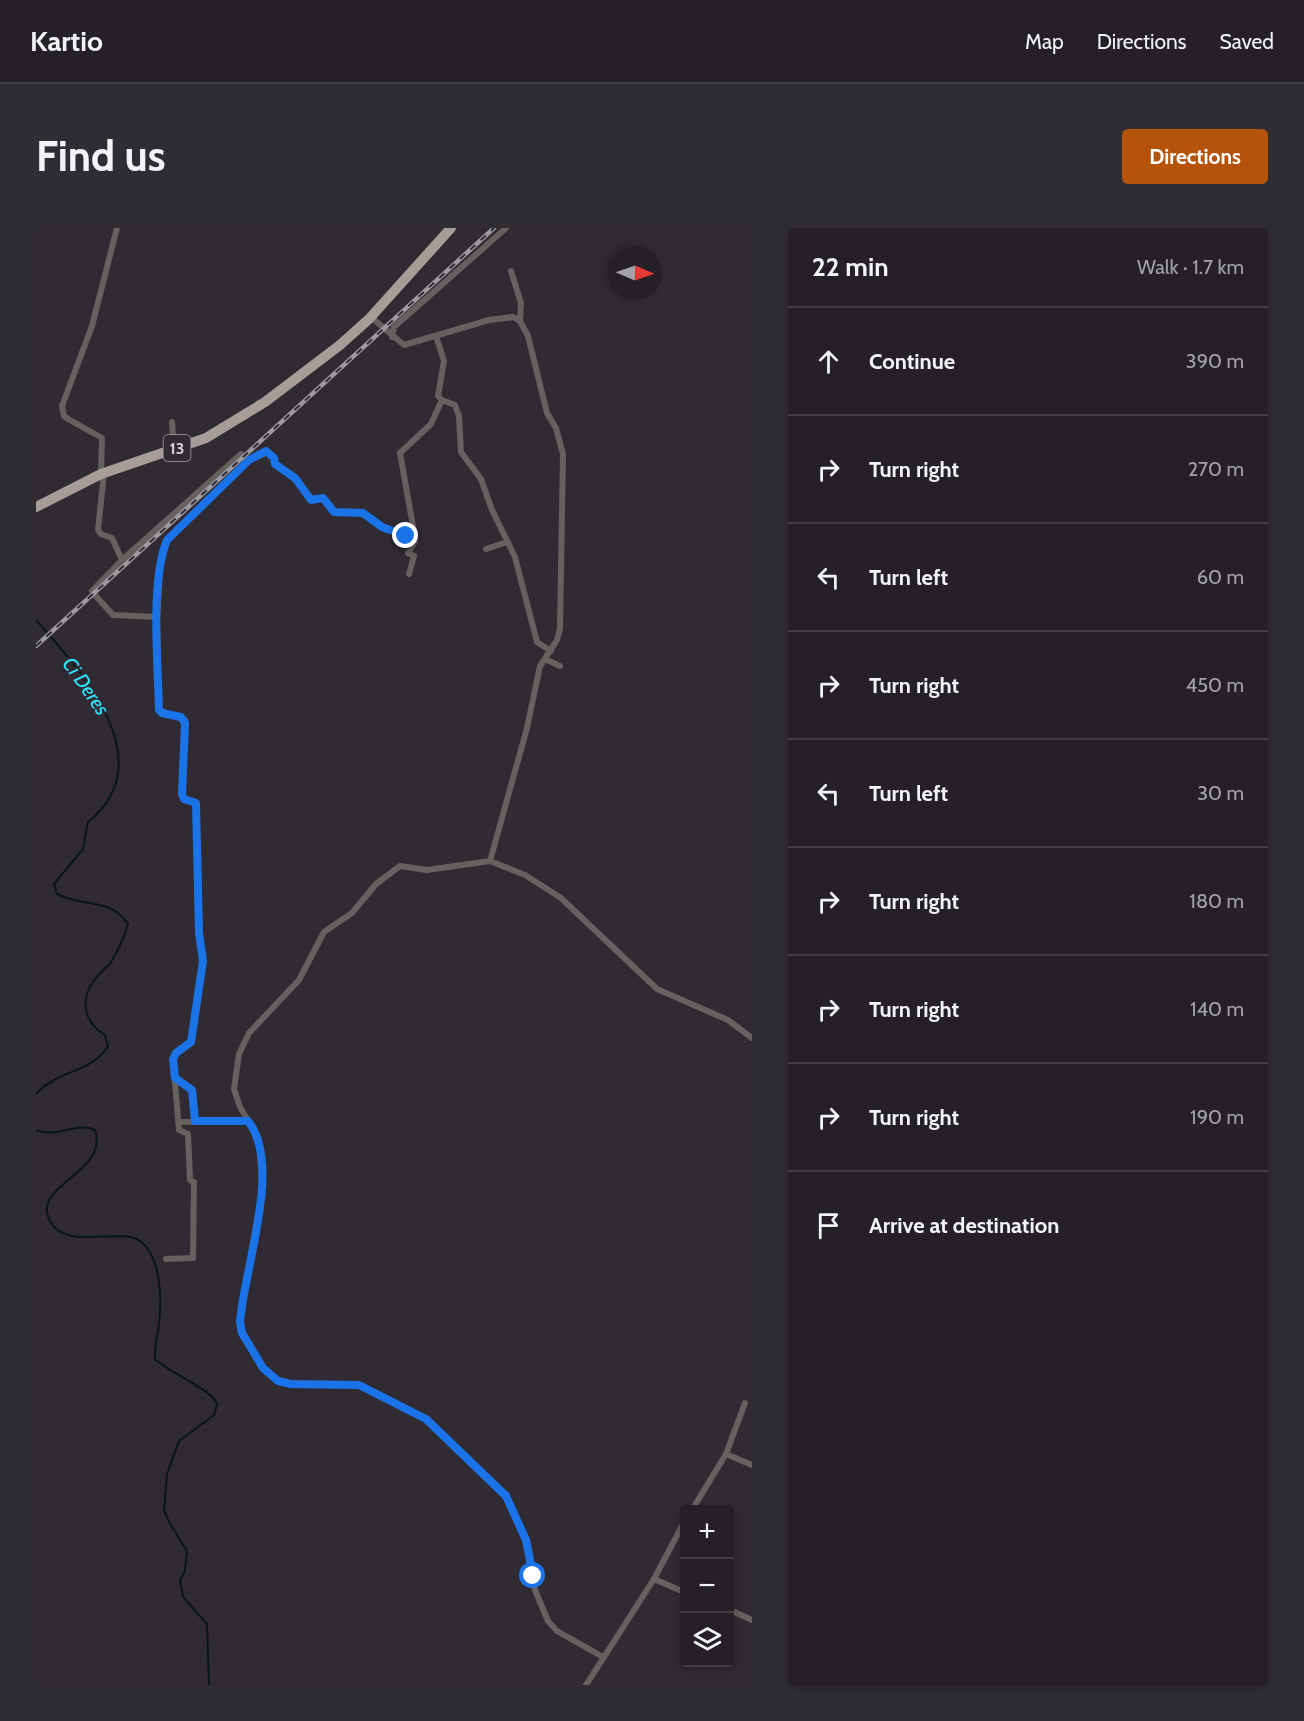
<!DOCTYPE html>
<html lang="en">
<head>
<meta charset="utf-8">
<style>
  :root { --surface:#242026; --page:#302d32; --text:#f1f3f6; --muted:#a3a3a7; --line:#413e43; --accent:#b45309 }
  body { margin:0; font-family:Cabin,sans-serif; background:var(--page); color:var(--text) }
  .controls { position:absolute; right:18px; bottom:18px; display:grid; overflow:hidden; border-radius:6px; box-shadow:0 3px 9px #0003 }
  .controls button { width:54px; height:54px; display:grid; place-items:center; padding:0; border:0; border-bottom:2px solid var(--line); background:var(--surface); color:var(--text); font:30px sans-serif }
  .compass { position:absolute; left:572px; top:18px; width:54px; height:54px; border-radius:50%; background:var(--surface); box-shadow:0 3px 9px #0003; rotate:92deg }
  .stop { position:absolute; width:18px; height:18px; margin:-14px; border:4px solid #1a73e8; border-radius:50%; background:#fff }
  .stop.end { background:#1a73e8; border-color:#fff; box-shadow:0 2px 6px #0008 }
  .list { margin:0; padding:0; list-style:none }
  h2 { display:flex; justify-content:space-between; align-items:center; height:78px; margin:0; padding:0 24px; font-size:26px }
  h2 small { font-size:20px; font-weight:400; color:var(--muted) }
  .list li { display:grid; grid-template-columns:39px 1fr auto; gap:18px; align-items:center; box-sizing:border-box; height:108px; padding:0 24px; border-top:2px solid var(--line) }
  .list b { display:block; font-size:22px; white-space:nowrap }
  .list em { font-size:20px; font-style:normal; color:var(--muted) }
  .icon { flex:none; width:33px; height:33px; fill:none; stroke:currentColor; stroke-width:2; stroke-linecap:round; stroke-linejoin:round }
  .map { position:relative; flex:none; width:716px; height:1457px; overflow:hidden; border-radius:6px }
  header { display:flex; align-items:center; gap:36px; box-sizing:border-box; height:84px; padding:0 30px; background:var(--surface); border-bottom:2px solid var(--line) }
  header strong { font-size:28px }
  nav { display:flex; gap:33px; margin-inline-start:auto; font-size:21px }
  .intro { display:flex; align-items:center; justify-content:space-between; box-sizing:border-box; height:144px; padding:0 36px }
  h1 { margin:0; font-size:42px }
  .button { padding:15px 27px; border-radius:6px; background:var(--accent); color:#fff; font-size:21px; font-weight:700 }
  main { display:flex; gap:36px; padding:0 36px }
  aside { flex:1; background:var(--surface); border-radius:6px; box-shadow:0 3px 9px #0003 }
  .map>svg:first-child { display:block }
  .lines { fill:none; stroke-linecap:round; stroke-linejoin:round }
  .stream { stroke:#071618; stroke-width:2 }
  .minor { stroke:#65615e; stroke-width:6 }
  .trunk { stroke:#a79d96; stroke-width:10 }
  .rail-casing { stroke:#9c999f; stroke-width:4.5 }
  .rail { stroke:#302b33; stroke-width:2; stroke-dasharray:7; stroke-linecap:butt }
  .route { stroke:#1a73e8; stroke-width:8 }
  .labels { text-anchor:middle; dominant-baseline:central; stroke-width:4.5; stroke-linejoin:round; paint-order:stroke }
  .shield { fill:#302b33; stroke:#a4a1a7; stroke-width:1.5 }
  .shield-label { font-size:16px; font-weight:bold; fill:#d6d3d9 }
  .water-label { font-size:20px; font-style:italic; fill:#2fe7fd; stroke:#302b33 }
</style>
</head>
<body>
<header>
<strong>Kartio</strong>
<nav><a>Map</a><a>Directions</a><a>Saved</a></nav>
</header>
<div class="intro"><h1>Find us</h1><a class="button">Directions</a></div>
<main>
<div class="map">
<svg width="716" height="1457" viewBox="0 0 716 1457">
  <rect width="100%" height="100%" fill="#302b33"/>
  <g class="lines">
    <path class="stream" d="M0,392C45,443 128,533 52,594L47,621L18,656L21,666C48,680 72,668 92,696C88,710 83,721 75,734C70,740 64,745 59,751C43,772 48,794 69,807L72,818C55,846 20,842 0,866
      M0,902C20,911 41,893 59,902C73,943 1,956 12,988C24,1026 83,998 104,1013C125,1028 126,1071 123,1095C122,1108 118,1118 119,1131C133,1145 176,1161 181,1176L178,1187L143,1213L131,1246L128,1282L133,1294L151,1323L149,1343L144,1352L147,1369L171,1396L173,1457"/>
    <path class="minor" d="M475,43L485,75L484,93
      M335,89L368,117L453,92L477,89L484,93L492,108L511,185L520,200L527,226L524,401L521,412L504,438L491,500L454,633
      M400,108L408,133L402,168L406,172L419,177L423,188L425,224L445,251L456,282L479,329L501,414L515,423
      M356,109L358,99L470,0
      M136,194L138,221
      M68,245L62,302L65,306L76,310L86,332
      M65,246L66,210L32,191L28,188L26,178L56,98L81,0
      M450,321L471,314
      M373,346L378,328L372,325L379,314L377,304
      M56,363L86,332L205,226L214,232L232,224L238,230V235L259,251L275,272L287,270L298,284L327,285L346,299L375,307L377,298L364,225L395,196L406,172
      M58,366L77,387L121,389L123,482L149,492L146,567L148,571L160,575L163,705L167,733L155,814L140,825L137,831L143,902L152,906L154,952L158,954L157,1030L130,1031
      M121,390L125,327L131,312L213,232
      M509,431L524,438
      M139,850L156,862L159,893
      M143,894L212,893
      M690,1226L709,1175
      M656,1282L690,1226L716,1237
      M618,1351L648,1294
      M694,1382L716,1392
      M567,1429L521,1403L512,1393L499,1362L493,1321L470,1267L390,1191L323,1157L248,1155L235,1148L227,1140L206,1105L204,1093L227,956L222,909L204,879L198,861L203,826L213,805L263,752L288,704L316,685L340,656L364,638L391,642L454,633L489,647L525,670L621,761L692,792L716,810
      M550,1457L618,1351L648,1364"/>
    <path class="trunk" d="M0,279L65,246L170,210L229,174L304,117L333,91L415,0"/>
    <g class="rail-casing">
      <path id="rail" d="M0,418L458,0"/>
    </g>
    <use href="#rail" class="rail"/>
  </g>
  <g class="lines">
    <path class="route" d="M370,308L346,299L327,285L298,284L287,270L275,272L259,250L239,236L238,230L230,223L213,232L131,312C114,354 122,434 123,482L126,485L145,489L149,495L146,566L148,571L160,575L163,705L167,733L155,814L140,825L137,831L139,850L156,862L159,893H212C247,937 208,1040 204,1094L206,1105L227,1140L242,1153L255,1156L323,1157L390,1191L470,1268L490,1312L497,1348"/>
  </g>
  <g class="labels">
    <rect class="shield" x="127.5" y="207" width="27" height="26" rx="4.5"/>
    <g class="shield-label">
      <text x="141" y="220">13</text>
    </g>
    <g class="water-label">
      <text transform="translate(50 458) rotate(55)">Ci Deres</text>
    </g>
  </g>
</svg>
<div class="controls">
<button>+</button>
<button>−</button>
<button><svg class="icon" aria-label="layers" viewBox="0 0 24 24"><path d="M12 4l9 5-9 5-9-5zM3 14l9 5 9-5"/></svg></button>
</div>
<svg class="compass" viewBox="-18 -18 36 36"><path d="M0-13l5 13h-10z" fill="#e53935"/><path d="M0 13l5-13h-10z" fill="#a3a3a7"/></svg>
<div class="stop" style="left:497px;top:1348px"></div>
<div class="stop end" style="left:370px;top:308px"></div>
</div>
<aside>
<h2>22 min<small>Walk · 1.7 km</small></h2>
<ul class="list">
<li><svg class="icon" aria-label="ahead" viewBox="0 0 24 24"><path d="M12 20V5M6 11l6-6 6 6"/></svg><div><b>Continue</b></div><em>390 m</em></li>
<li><svg class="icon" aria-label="right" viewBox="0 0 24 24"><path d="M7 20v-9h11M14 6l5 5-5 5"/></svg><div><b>Turn right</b></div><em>270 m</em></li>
<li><svg class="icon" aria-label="left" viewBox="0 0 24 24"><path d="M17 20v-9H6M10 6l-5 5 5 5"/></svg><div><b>Turn left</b></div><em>60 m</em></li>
<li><svg class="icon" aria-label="right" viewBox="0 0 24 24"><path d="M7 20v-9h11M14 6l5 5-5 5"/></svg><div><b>Turn right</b></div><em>450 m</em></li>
<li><svg class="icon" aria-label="left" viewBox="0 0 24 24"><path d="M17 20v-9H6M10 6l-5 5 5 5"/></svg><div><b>Turn left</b></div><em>30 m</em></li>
<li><svg class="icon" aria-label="right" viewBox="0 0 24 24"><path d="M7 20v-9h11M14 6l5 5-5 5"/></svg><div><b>Turn right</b></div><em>180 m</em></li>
<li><svg class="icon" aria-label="right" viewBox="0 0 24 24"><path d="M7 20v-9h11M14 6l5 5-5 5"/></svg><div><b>Turn right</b></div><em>140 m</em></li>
<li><svg class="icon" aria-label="right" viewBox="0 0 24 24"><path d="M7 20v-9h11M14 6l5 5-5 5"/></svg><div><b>Turn right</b></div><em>190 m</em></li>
<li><svg class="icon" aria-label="arrive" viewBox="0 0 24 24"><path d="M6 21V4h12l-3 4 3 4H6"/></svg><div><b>Arrive at destination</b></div></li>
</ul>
</aside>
</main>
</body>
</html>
